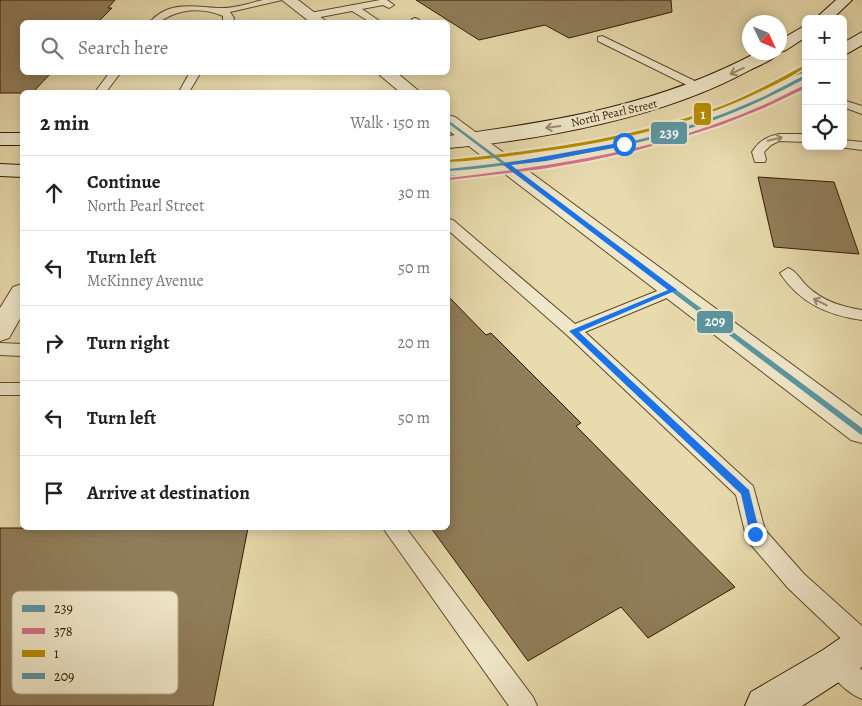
<!DOCTYPE html>
<html lang="en">
<head>
<meta charset="utf-8">
<style>
  :root { --surface:#fff; --page:#f2f2f2; --text:#222; --muted:#767676; --line:#e0e0e0 }
  body { margin:0; font-family:Alegreya,serif; background:var(--page); color:var(--text) }
  .controls { position:absolute; right:15px; top:15px; display:grid; overflow:hidden; border-radius:8px; box-shadow:0 2px 12px #0003 }
  .controls button { width:45px; height:45px; display:grid; place-items:center; padding:0; border:0; border-bottom:1px solid var(--line); background:var(--surface); color:var(--text); font:25px sans-serif }
  .compass { position:absolute; left:742px; top:15px; width:45px; height:45px; border-radius:50%; background:var(--surface); box-shadow:0 2px 12px #0003; rotate:134deg }
  .stop { position:absolute; width:15px; height:15px; margin:-11px; border:4px solid #1a73e8; border-radius:50%; background:#fff }
  .stop.end { background:#1a73e8; border-color:#fff; box-shadow:0 1px 5px #0008 }
  .list { margin:0; padding:0; list-style:none }
  h2 { display:flex; justify-content:space-between; align-items:center; height:65px; margin:0; padding:0 20px; font-size:21px }
  h2 small { font-size:16px; font-weight:400; color:var(--muted) }
  .list li { display:grid; grid-template-columns:32px 1fr auto; gap:15px; align-items:center; box-sizing:border-box; height:75px; padding:0 20px; border-top:1px solid var(--line) }
  .list b { display:block; font-size:19px; white-space:nowrap }
  .list p { margin:0; font-size:16px; white-space:nowrap; color:var(--muted) }
  .list em { font-size:16px; font-style:normal; color:var(--muted) }
  .icon { flex:none; width:28px; height:28px; fill:none; stroke:currentColor; stroke-width:2; stroke-linecap:round; stroke-linejoin:round }
  .map { position:relative; flex:none; width:862px; height:706px; overflow:hidden }
  .search { position:absolute; background:var(--surface); box-shadow:0 2px 12px #0003; left:20px; top:20px; width:430px; height:55px; display:flex; align-items:center; gap:12px; box-sizing:border-box; padding:0 18px; border-radius:8px; color:var(--muted); font-size:19px }
  .panel { position:absolute; background:var(--surface); box-shadow:0 2px 12px #0003; left:20px; top:90px; width:430px; height:440px; border-radius:8px }
  .map>svg:first-child { display:block }
  .building { fill:#907e5a; stroke:#311a00 }
  .lines { fill:none; stroke-linecap:round; stroke-linejoin:round }
  .service-casing { stroke:#5f4a2b; stroke-width:2 }
  .minor-casing { stroke:#5f4a2b; stroke-width:2 }
  .tertiary-casing { stroke:#5f4a2b; stroke-width:2 }
  .secondary-casing { stroke:#311a00; stroke-width:2 }
  .service { fill:#f0e8ca; fill-rule:evenodd }
  .minor { fill:#f0e8ca; fill-rule:evenodd }
  .tertiary { fill:#f0e8ca; fill-rule:evenodd }
  .secondary { fill:#f0e8ca; fill-rule:evenodd }
  .bus-1-casing { stroke:#f0e8ca; stroke-width:4 }
  .bus-2-casing { stroke:#f0e8ca; stroke-width:4 }
  .bus-3-casing { stroke:#f0e8ca; stroke-width:4 }
  .bus-4-casing { stroke:#f0e8ca; stroke-width:4 }
  .bus-1 { fill:#5a97a2; fill-rule:evenodd }
  .bus-2 { fill:#d5718b; fill-rule:evenodd }
  .bus-3 { fill:#b78e00; fill-rule:evenodd }
  .bus-4 { fill:#5a97a2; fill-rule:evenodd }
  .oneway { stroke:#9a8b6f }
  .route { fill:#1a73e8 }
  .labels { text-anchor:middle; dominant-baseline:central; stroke-width:4.5; stroke-linejoin:round; paint-order:stroke }
  .far-street-label { font-size:12px; fill:#311a00; stroke:#f0e8ca }
  .key { fill:#f0e8ca; stroke:#b7aa8d; stroke-width:1 }
  .key-label { font-size:14px; fill:#311a00 }
  .line-badge { stroke:#f0e8ca; stroke-width:2 }
  .badge-label { font-size:14px; text-anchor:middle; font-weight:bold; fill:#fff }
</style>
</head>
<body>
<div class="map">
<svg width="862" height="706" viewBox="0 0 862 706">
  <rect width="100%" height="100%" fill="#e8dbad"/>
  <filter id="stains"><feTurbulence type="fractalNoise" baseFrequency=".004" numOctaves="4"/><feColorMatrix values="0 0 0 0 .2 0 0 0 0 .09 0 0 0 0 .02 0 0 0 .5 -.17"/></filter>
  <radialGradient id="worn" r=".72"><stop offset=".6" stop-color="#630" stop-opacity="0"/><stop offset="1" stop-color="#630" stop-opacity=".3"/></radialGradient>
  <path class="building" d="M0,0H115L108,8H112L98,22H22V72H52L33,92L22,93H0Z
    M416,0H671L672,12L569,38L545,25L479,40Z
    M758,177L834,182L859,254L774,247Z
    M448,296L486,335L491,333L581,423L576,426L735,587L648,638L621,607L528,661L431,528H448Z
    M0,528H248L213,706H0Z"/>
  <g class="lines">
    <g class="service-casing">
      <path id="service" d="M263,0H282L230,12L234,18L233,22H223V16C207,9 188,8 172,15C163,19 160,23 150,22C169,0 195,7 220,8C233,9 250,3 263,0Z
        M380,0H387L394,5L389,8L383,5L362,9L381,22H370L352,11L310,19L305,16L310,13Z
        M415,18L418,19L421,22H411L412,19Z
        M602,36L705,86L707,88L701,91L697,90L598,41V37Z
        M110,72H121L106,92H95Z
        M190,72H201L189,92H179Z
        M793,81L806,85V92L789,86V82Z
        M843,100L862,106V114L843,107Z
        M779,134H806V142L779,141L771,145L764,152L766,159L765,162H755L752,152C759,141 766,137 779,134Z
        M843,140L862,142V150L839,147L843,146Z
        M448,219L453,220L575,324L667,287H679L681,290L679,293L585,332L753,486L765,530L804,574L862,626V653L853,650L788,588L747,540L736,495L567,335L448,230Z
        M788,268C797,271 801,281 808,287C823,301 842,307 862,310V320C827,315 800,303 780,273Z
        M0,343L22,344V356L0,355Z
        M0,383H22V395H0Z
        M383,528H406L533,697L537,706H509Z
        M837,652L846,655L862,670V699C847,693 831,677 825,663L828,655Z"/>
    </g>
    <g class="minor-casing">
      <path id="minor" d="M22,284V315L9,338L0,341V308L13,287Z"/>
    </g>
    <g class="tertiary-casing">
      <path id="tertiary" d="M282,0H298L327,22H310Z
        M376,72H396L420,92H400Z
        M448,115L455,117L862,416V443L851,440L448,130Z"/>
    </g>
    <g class="secondary-casing">
      <path id="secondary" d="M836,0H852L832,19H815Z
        M806,25V37L786,50L780,52V40Z
        M862,32V45L843,56V43Z
        M758,52H779C773,61 759,65 750,70C665,117 543,140 448,148V136C558,121 659,105 758,52Z
        M806,71V83C697,142 571,169 448,176V164L586,146L671,127L715,112Z
        M0,133H22V145H0Z
        M0,164L22,165V177L0,176Z
        M862,627V667L802,706H745L751,692L823,650L849,632Z"/>
    </g>
    <use href="#service" class="service"/>
    <use href="#minor" class="minor"/>
    <use href="#tertiary" class="tertiary"/>
    <use href="#secondary" class="secondary"/>
    <g class="bus-1-casing">
      <path id="bus-1" d="M806,75V78C769,98 731,115 691,128C639,145 585,154 531,162C503,165 475,170 448,171V169C529,160 610,151 687,126C714,118 740,107 765,96C779,89 792,81 806,75Z"/>
    </g>
    <g class="bus-2-casing">
      <path id="bus-2" d="M806,85V88L764,108L721,125L677,139L634,151L588,161L542,169L448,180V178H449C540,167 632,155 718,123C733,118 747,112 761,106C776,100 790,91 806,85Z"/>
    </g>
    <g class="bus-3-casing">
      <path id="bus-3" d="M801,67L804,68C790,78 773,86 757,93C686,127 608,143 531,153C503,157 475,161 448,162V160C540,150 632,139 719,107C747,96 774,82 801,67Z"/>
    </g>
    <g class="bus-4-casing">
      <path id="bus-4" d="M448,120L862,428V435L860,434L448,123Z"/>
    </g>
    <use href="#bus-1" class="bus-1"/>
    <use href="#bus-2" class="bus-2"/>
    <use href="#bus-3" class="bus-3"/>
    <use href="#bus-4" class="bus-4"/>
  </g>
  <defs><path id="oneway-shaft" d="M-6 0H5M1.5-3L5.5 0L1.5 3" fill="none" stroke-width="1.6" stroke-linecap="round" stroke-linejoin="round" transform="scale(1.25)"/></defs>
  <g class="oneway">
    <use href="#oneway-shaft" transform="translate(737 71) rotate(155)"/>
    <use href="#oneway-shaft" transform="translate(553 127) rotate(172)"/>
    <use href="#oneway-shaft" transform="translate(775 139) rotate(-13)"/>
    <use href="#oneway-shaft" transform="translate(820 302) rotate(-153)"/>
  </g>
  <path class="route" d="M624,142L626,145L546,161L511,165L677,290L579,332L749,490L760,534L755,538L750,534L741,494L569,331L668,290L502,164Z"/>
  <g class="labels">
    <g class="far-street-label">
      <text transform="translate(614 113) rotate(-13)">North Pearl Street</text>
    </g>
  </g>
  <rect x="12" y="591" width="166" height="103" rx="8" class="key"/>
  <rect x="22" y="605" width="23" height="7" fill="#5a97a2"/>
  <rect x="22" y="628" width="23" height="6" fill="#d5718b"/>
  <rect x="22" y="650" width="23" height="7" fill="#b78e00"/>
  <rect x="22" y="673" width="23" height="6" fill="#5a97a2"/>
  <g class="key-label">
    <text x="54" y="613">239</text>
    <text x="54" y="636">378</text>
    <text x="54" y="658">1</text>
    <text x="54" y="681">209</text>
  </g>
  <g class="line-badge">
    <rect x="693" y="102" width="19" height="24" rx="5" fill="#b78e00"/>
    <rect x="650" y="121" width="38" height="24" rx="5" fill="#5a97a2"/>
    <rect x="696" y="310" width="38" height="24" rx="5" fill="#5a97a2"/>
  </g>
  <g class="badge-label">
    <text x="703" y="119">1</text>
    <text x="669" y="138">239</text>
    <text x="715" y="326">209</text>
  </g>
  <rect width="100%" height="100%" filter="url(#stains)"/>
  <rect width="100%" height="100%" fill="url(#worn)"/>
</svg>
<div class="controls">
<button>+</button>
<button>−</button>
<button><svg class="icon" aria-label="locate" viewBox="0 0 24 24"><circle cx="12" cy="12" r="6"/><path d="M12 2v4M12 18v4M2 12h4M18 12h4"/></svg></button>
</div>
<svg class="compass" viewBox="-18 -18 36 36"><path d="M0-13l5 13h-10z" fill="#e53935"/><path d="M0 13l5-13h-10z" fill="#767676"/></svg>
<div class="stop" style="left:624px;top:144px"></div>
<div class="stop end" style="left:755px;top:534px"></div>
<div class="search"><svg class="icon" aria-label="search" viewBox="0 0 24 24"><circle cx="10" cy="10" r="6"/><path d="M15 15l6 6"/></svg>Search here</div>
<section class="panel">
<h2>2 min<small>Walk · 150 m</small></h2>
<ul class="list">
<li><svg class="icon" aria-label="ahead" viewBox="0 0 24 24"><path d="M12 20V5M6 11l6-6 6 6"/></svg><div><b>Continue</b><p>North Pearl Street</p></div><em>30 m</em></li>
<li><svg class="icon" aria-label="left" viewBox="0 0 24 24"><path d="M17 20v-9H6M10 6l-5 5 5 5"/></svg><div><b>Turn left</b><p>McKinney Avenue</p></div><em>50 m</em></li>
<li><svg class="icon" aria-label="right" viewBox="0 0 24 24"><path d="M7 20v-9h11M14 6l5 5-5 5"/></svg><div><b>Turn right</b></div><em>20 m</em></li>
<li><svg class="icon" aria-label="left" viewBox="0 0 24 24"><path d="M17 20v-9H6M10 6l-5 5 5 5"/></svg><div><b>Turn left</b></div><em>50 m</em></li>
<li><svg class="icon" aria-label="arrive" viewBox="0 0 24 24"><path d="M6 21V4h12l-3 4 3 4H6"/></svg><div><b>Arrive at destination</b></div></li>
</ul>
</section>
</div>
</body>
</html>
